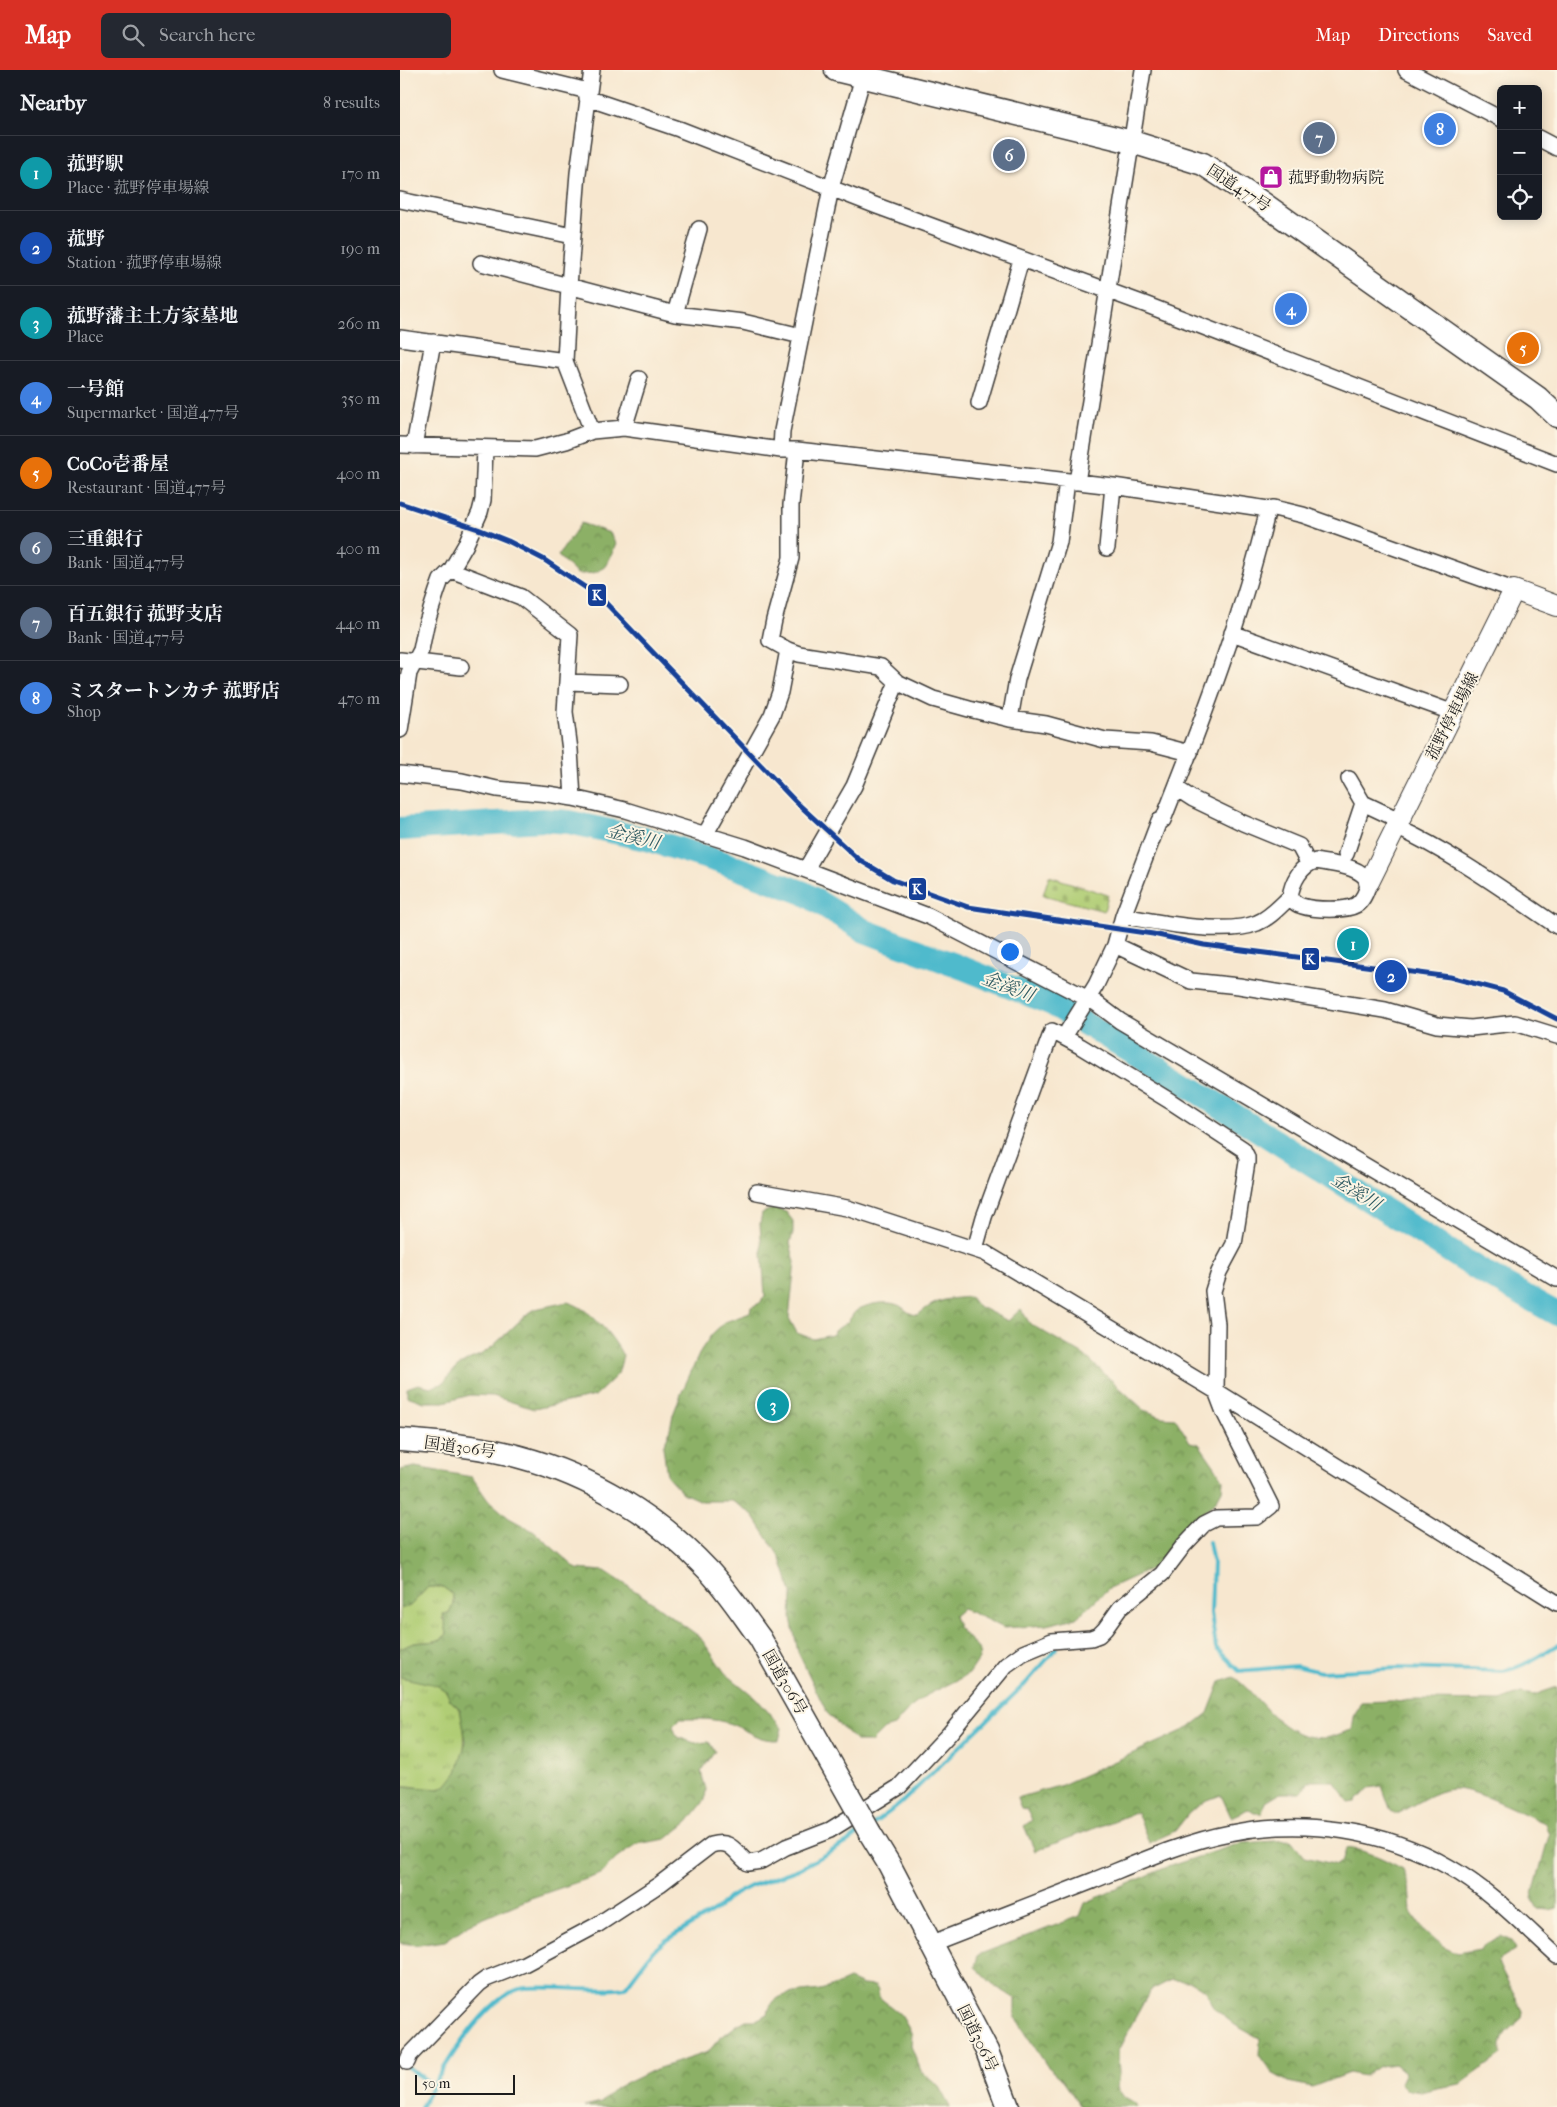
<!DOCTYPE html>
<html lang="en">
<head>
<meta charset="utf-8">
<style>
  :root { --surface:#171b24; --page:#242831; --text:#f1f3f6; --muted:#9ea1a6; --line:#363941; --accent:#d93025 }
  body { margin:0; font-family:"IM FELL French Canon","Noto Serif JP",serif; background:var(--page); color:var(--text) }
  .controls { position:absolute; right:15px; top:15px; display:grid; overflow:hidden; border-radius:8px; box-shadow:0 2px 12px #0003 }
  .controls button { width:45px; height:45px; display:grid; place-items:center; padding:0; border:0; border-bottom:1px solid var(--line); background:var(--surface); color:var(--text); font:25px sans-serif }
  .scale { position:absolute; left:15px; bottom:12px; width:100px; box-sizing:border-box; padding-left:5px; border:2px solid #1c1c1c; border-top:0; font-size:14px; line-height:18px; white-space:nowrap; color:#1c1c1c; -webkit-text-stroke:4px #fcf5e5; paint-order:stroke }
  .you { position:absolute; left:609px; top:881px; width:18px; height:18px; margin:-12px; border:4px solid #fff; border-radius:50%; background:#1a73e8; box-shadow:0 0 0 8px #1a73e833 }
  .badge { display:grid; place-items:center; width:32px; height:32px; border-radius:50%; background:var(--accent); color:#fff; font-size:16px; font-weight:700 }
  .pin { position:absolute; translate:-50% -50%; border:2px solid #fff; box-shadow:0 1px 5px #0006 }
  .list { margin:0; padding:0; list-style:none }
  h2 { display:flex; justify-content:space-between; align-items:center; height:65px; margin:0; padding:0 20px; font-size:21px }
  h2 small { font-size:16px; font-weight:400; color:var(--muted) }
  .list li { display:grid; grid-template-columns:32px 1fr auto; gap:15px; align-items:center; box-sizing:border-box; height:75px; padding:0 20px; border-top:1px solid var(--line) }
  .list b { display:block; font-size:19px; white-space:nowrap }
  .list p { margin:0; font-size:16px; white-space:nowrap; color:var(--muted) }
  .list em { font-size:16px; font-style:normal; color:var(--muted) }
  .icon { flex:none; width:28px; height:28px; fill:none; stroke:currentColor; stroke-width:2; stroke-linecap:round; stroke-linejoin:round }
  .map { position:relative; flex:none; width:1157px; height:2037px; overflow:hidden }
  header { display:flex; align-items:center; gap:30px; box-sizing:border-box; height:70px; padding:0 25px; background:var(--accent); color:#fff }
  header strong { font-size:24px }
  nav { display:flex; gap:28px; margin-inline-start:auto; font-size:18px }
  .search { width:350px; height:45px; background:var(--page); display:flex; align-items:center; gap:12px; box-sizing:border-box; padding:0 18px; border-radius:8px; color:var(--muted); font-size:19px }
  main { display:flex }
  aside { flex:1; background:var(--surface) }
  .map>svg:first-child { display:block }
  .grass { fill:url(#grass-tufts); stroke:#667448 }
  .forest { fill:url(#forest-crowns); stroke:#546641 }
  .cemetery { fill:url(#cemetery-stones); stroke:#667448 }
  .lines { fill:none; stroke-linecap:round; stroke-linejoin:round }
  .stream { stroke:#4fbacc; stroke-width:4 }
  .river { stroke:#4fbacc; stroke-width:24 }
  .minor-casing { stroke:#3d3a37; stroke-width:18 }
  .major-casing { stroke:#3d3a37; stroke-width:22 }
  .highway-casing { stroke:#3d3a37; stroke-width:25 }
  .minor { stroke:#fff; stroke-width:15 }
  .major { stroke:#fff; stroke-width:20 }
  .highway { stroke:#fff; stroke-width:22 }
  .highway-bridge-casing { stroke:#3d3a37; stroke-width:25; stroke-linecap:butt }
  .highway-bridge { stroke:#fff; stroke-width:22 }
  .rail-1-casing { stroke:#fcf5e5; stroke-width:9 }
  .rail-1 { stroke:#153f97; stroke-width:5 }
  .labels { text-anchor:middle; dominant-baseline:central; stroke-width:4; stroke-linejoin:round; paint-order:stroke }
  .poi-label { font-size:16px; fill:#1c1c1c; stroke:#fcf5e5; text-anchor:start }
  .street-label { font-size:16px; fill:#1c1c1c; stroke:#fcf5e5 }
  .water-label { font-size:18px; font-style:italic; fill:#305b62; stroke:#fcf5e5 }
  .line-badge { stroke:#fcf5e5; stroke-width:2 }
  .badge-label { font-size:14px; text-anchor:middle; font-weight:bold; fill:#fff }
</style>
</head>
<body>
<header>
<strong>Map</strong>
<div class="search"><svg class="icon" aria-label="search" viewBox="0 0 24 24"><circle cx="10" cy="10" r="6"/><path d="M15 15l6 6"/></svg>Search here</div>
<nav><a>Map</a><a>Directions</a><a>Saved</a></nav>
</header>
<main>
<aside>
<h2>Nearby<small>8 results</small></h2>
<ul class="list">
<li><span class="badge" style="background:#0f9aa8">1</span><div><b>菰野駅</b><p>Place · 菰野停車場線</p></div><em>170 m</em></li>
<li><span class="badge" style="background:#1a4fb4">2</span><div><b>菰野</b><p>Station · 菰野停車場線</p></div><em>190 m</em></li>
<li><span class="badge" style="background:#0f9aa8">3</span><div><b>菰野藩主土方家墓地</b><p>Place</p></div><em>260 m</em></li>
<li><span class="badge" style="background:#3f7fe0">4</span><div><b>一号館</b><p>Supermarket · 国道477号</p></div><em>350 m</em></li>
<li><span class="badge" style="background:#e8710a">5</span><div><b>CoCo壱番屋</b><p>Restaurant · 国道477号</p></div><em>400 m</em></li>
<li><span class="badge" style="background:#5c6f8a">6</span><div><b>三重銀行</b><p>Bank · 国道477号</p></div><em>400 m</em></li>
<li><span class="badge" style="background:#5c6f8a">7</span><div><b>百五銀行 菰野支店</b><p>Bank · 国道477号</p></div><em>440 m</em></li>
<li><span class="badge" style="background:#3f7fe0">8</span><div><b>ミスタートンカチ 菰野店</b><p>Shop</p></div><em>470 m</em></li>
</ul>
</aside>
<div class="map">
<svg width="1157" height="2037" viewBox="0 0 1157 2037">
  <defs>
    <pattern id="grass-tufts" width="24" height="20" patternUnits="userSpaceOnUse" patternTransform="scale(1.25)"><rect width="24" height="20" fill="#b0cd74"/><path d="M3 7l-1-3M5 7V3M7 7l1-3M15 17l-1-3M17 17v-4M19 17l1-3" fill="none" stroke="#97af64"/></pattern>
    <pattern id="forest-crowns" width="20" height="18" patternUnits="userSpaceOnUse" patternTransform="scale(1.25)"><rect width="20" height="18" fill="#8cb066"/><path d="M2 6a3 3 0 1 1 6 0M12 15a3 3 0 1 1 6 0" fill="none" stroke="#728e53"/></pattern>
    <pattern id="cemetery-stones" width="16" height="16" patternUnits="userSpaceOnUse" patternTransform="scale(1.25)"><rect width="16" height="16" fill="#b0cd74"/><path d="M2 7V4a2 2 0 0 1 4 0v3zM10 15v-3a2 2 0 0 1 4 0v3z" fill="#97af64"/></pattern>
  </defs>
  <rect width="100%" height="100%" fill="#fcf5e5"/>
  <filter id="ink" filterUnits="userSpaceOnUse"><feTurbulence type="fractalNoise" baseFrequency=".02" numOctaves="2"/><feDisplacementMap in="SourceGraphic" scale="10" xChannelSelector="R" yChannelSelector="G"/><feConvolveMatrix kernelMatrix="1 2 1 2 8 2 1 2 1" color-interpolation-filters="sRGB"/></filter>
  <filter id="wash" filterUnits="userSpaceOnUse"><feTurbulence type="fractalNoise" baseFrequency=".0096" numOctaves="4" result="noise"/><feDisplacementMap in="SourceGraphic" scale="20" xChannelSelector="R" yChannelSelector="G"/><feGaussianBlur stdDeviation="1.12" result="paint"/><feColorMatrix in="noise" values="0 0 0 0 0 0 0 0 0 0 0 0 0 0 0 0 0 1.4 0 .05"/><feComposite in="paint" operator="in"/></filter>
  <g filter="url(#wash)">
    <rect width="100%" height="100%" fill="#f7e7cf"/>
    <path class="grass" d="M28,1517H43L52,1524C55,1535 51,1542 42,1548L47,1557V1564C38,1574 28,1571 15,1573C10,1574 5,1577 0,1579V1539L10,1536Z
      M0,1607C14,1610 33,1611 44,1620C48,1623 48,1626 50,1630C53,1634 58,1636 60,1641C68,1662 67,1708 42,1718C29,1723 13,1714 0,1716Z"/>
    <path class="forest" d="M181,453L210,463L216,474C206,498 205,504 177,504L158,486Z
      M374,1138L386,1142L393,1151V1163L390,1173L395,1192L389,1248L397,1263L413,1269L432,1265C438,1256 443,1257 449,1250C452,1247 453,1243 456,1241C465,1234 487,1230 498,1235C506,1238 506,1244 518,1245C536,1229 546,1229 570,1227L576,1235L608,1251L621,1239L630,1254L684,1285L744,1340L762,1347L775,1348L790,1372L799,1374L815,1397L823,1410L822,1420L816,1431L795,1450L753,1498L709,1518L676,1548L646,1555L604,1558L573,1543L562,1539L554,1546L558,1557L580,1581L579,1589L569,1604L525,1626L509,1639L494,1656L484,1659L471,1672H457L427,1643L398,1582L391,1548L392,1523L381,1489L352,1444L332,1431H301L283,1423L267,1406L263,1377L269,1363L273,1345L281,1324L301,1280L312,1264L325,1252L350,1243L351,1237L360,1233L365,1226L360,1154L362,1143Z
      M167,1232C188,1236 214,1267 223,1286L218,1304L195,1326L134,1339L93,1326L70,1325L44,1332H24L7,1326V1318L18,1314L31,1317L42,1314L56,1298L68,1290L80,1285L92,1277L126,1245L135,1239Z
      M15,1397L72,1407L87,1429L109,1448L133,1461L177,1499L205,1501L246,1528L300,1567L325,1603L356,1628L382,1658L379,1670C358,1671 349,1661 331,1654C314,1648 298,1649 280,1649L273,1656L277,1667L295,1673L309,1672L315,1681L301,1702L306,1719L305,1730L288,1752L266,1769L237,1774L217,1788L201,1804L131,1828L68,1855L45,1871L17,1875L0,1873V1716L40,1719L47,1715L57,1702L66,1671L60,1639L50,1630L46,1621L36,1615L0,1607V1579C5,1577 10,1574 15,1573C28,1571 38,1574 47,1564L43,1544L49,1543L54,1531L52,1524L43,1517H28L10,1536L0,1539V1400Z
      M834,1607C865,1631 878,1667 923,1668C932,1668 943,1662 952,1660L954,1647L961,1632L1017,1630L1100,1631L1121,1623L1134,1625L1157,1617V1838L1149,1840L1138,1839L1132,1828L1149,1765L1145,1753C1123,1744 1075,1718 1053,1719C1033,1720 1014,1736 996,1744L991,1741L982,1716L969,1718L956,1732L949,1733L934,1711H909L901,1723H880L865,1732L862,1743H854L848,1739L831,1747L821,1725L805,1731L789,1743L775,1761L749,1773L737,1742L635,1781L624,1756L632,1750L626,1739L621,1738L617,1728L662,1715L789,1658L808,1643L820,1612Z
      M891,1770L905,1787L937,1795L943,1789L946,1778C967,1780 984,1789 1003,1799L1009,1816L1011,1842L1022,1858L1043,1876L1058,1883L1080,1879L1086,1874L1101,1866L1111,1871L1116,1879L1103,1887L1098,1893L1123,1941L1122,1948C1108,1961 1099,1964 1101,1985L1061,2014L1036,2018L1021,2022L1007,2020L1000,2013L1005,2002L995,1994L979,1996L964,2006L949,2003L912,2017L888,2012L872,2003L859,1985L860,1969L835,1955L815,1939L806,1921L790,1911L771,1910L750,1921L730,1957L718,1981L719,2004L717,2017L723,2026L735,2033L737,2037H681L661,2008L647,1996L615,1947V1928L596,1917L575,1897L578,1885L680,1846L685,1833L767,1797L841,1773Z
      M449,1909L463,1915L475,1916L478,1920L479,1927L501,1945L512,1964L511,1976L521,2001L538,2015L550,2037H184L201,2033L214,2019L253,2000L308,1982L319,1969L337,1955L346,1950H356L368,1944C371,1920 402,1923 420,1920C430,1918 440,1913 449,1909Z"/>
    <path class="cemetery" d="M649,806L708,825L704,841L643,825Z"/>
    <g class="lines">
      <path class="stream" d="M809,1472L813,1493L811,1543L816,1578L839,1601L896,1596L921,1602L999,1598L1103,1601C1122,1598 1141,1585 1157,1575
        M473,1754L499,1735L626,1613L657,1578
        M6,1996L33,2015
        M21,2037C39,2005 86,1922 125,1918C158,1915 191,1923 225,1918L253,1881L265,1871L320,1837L328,1828L351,1816L399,1799L448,1772L461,1762"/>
      <path class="river" d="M0,759L143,750L169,752L246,769L321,792L404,823L465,861L563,898L652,934L779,1010L1084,1203L1157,1244"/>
    </g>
  </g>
  <g filter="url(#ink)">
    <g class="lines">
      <g class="minor-casing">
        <path id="minor" d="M102,0L188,21
          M192,0L178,103L169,216L165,291L192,361
          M1006,0L1101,49
          M187,28L279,59L477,136L747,235L1157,394
          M1138,68L1157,78
          M0,130L173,166
          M81,193L275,244L343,252L401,266
          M275,244L299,159
          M0,268L165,291
          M579,333L621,190
          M224,358L239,309
          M0,375L135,379L166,371L192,361L224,358L381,380H397L713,416L868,439L874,438L903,445L1114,520
          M14,376L33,272
          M381,380L382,361L431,118L465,0
          M397,380L391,435V488L374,550L370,570L388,580L399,584L481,597L497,612L533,629L569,639L610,649L646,654L705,670L751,673L790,683
          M677,412L743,0
          M707,478L713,416
          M51,500L121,527L170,565L165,642L170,680L173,728
          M832,563L1054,643
          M0,590L61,597
          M168,612L220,614
          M610,649L617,609L659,472L667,411
          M0,660L9,603L21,580L26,555L37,521L41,510L51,500L65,476L80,442L83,430L85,378
          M0,704L62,711L97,719L148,724L173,728L225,740L345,777L528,846L696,933L720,951L1157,1209
          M949,709L963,733L999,750
          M776,718L793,729L843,753L899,776L908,793
          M996,757C1053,783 1105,821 1157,856
          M305,765L372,645L380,622L388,580
          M946,784L963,733
          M916,791C934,795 959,795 969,812C967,820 964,830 956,835C946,841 914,840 902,836C897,835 893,831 890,827C892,812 901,795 916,791Z
          M406,799L454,716L497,612
          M723,846C757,852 826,866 857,853C870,848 880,836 890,827
          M715,875L791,911L839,916L985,940L1037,955L1071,958L1115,953L1157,966
          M664,967L696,915L715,875L723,846L759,751L763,750C803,649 843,545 868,439
          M357,1122L447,1138L585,1183L816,1321L1157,1533
          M530,1874C584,1853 638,1832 692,1811C737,1793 783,1772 830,1763C904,1748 984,1760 1049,1797C1090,1820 1123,1855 1157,1886
          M7,1992L10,1985L79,1914L86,1909L124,1894L197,1855L260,1814L311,1775C332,1769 334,1782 348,1793L361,1791L386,1777L430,1760L499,1717L549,1664L606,1595L623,1583L652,1571L691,1568L699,1565L705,1559L720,1538L762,1504L784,1475L804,1454L816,1448L857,1447L871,1436L824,1342L816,1321L817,1254L813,1221L819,1202L834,1174L847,1092V1087L843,1079L770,1031L680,976L652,961L584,1147L575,1179"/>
      </g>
      <g class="major-casing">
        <path id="major" d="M969,812L1114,520L1157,536"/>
      </g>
      <g class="highway-casing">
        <path id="highway" d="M436,0L732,72L803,94L861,132L1138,328L1157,346
          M0,1370C40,1373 81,1376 120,1387C191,1406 257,1446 307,1499C327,1520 343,1545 360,1568L455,1736
          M470,1763L489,1794L587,1981L608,2037"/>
      </g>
      <use href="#minor" class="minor"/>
      <use href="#major" class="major"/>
      <use href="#highway" class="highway"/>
      <g class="highway-bridge-casing">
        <path id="highway-bridge" d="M455,1736L470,1763"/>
      </g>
      <use href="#highway-bridge" class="highway-bridge"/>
      <g class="rail-1-casing">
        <path id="rail-1" d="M0,433L78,459L108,471L143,489L201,528L395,731L458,789L493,810L568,837L753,864L804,875L1050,907L1103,921L1157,949"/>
      </g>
      <use href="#rail-1" class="rail-1"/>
    </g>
  </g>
  <defs>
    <g id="shop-square" transform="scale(1.25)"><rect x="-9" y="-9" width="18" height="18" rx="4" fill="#b5179e" stroke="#fcf5e5"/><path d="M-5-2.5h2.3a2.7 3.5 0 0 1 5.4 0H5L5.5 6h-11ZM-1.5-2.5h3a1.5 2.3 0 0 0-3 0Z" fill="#fff"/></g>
  </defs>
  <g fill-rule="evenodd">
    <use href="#shop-square" x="871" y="107"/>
  </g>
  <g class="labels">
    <g class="poi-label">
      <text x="888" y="107">菰野動物病院</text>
    </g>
    <g class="street-label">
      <text transform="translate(839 118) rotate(33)">国道477号</text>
      <text transform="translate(1052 646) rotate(-63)">菰野停車場線</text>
      <text transform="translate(60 1377) rotate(8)">国道306号</text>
      <text transform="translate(385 1612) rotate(60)">国道306号</text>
      <text transform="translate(578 1968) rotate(64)">国道306号</text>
    </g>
    <g class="water-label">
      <text transform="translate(233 767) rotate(14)">金溪川</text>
      <text transform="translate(608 917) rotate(21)">金溪川</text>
      <text transform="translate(956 1122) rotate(32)">金溪川</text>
    </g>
  </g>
  <g class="line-badge">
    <rect x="187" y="513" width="20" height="24" rx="5" fill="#153f97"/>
    <rect x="508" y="807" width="19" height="24" rx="5" fill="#153f97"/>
    <rect x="901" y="877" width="19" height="24" rx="5" fill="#153f97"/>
  </g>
  <g class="badge-label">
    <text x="197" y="530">K</text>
    <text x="517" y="824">K</text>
    <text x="910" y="894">K</text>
  </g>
</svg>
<div class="controls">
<button>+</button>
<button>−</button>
<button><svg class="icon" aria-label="locate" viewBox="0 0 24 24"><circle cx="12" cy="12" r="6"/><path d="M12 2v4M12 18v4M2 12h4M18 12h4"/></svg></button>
</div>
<div class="scale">50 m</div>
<div class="you"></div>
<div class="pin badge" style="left:953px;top:874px;background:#0f9aa8">1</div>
<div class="pin badge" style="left:991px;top:906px;background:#1a4fb4">2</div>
<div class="pin badge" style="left:373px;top:1335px;background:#0f9aa8">3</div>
<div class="pin badge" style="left:891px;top:239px;background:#3f7fe0">4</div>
<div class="pin badge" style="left:1123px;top:278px;background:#e8710a">5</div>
<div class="pin badge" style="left:609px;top:85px;background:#5c6f8a">6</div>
<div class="pin badge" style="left:919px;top:68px;background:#5c6f8a">7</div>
<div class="pin badge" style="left:1040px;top:59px;background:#3f7fe0">8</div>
</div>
</main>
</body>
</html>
